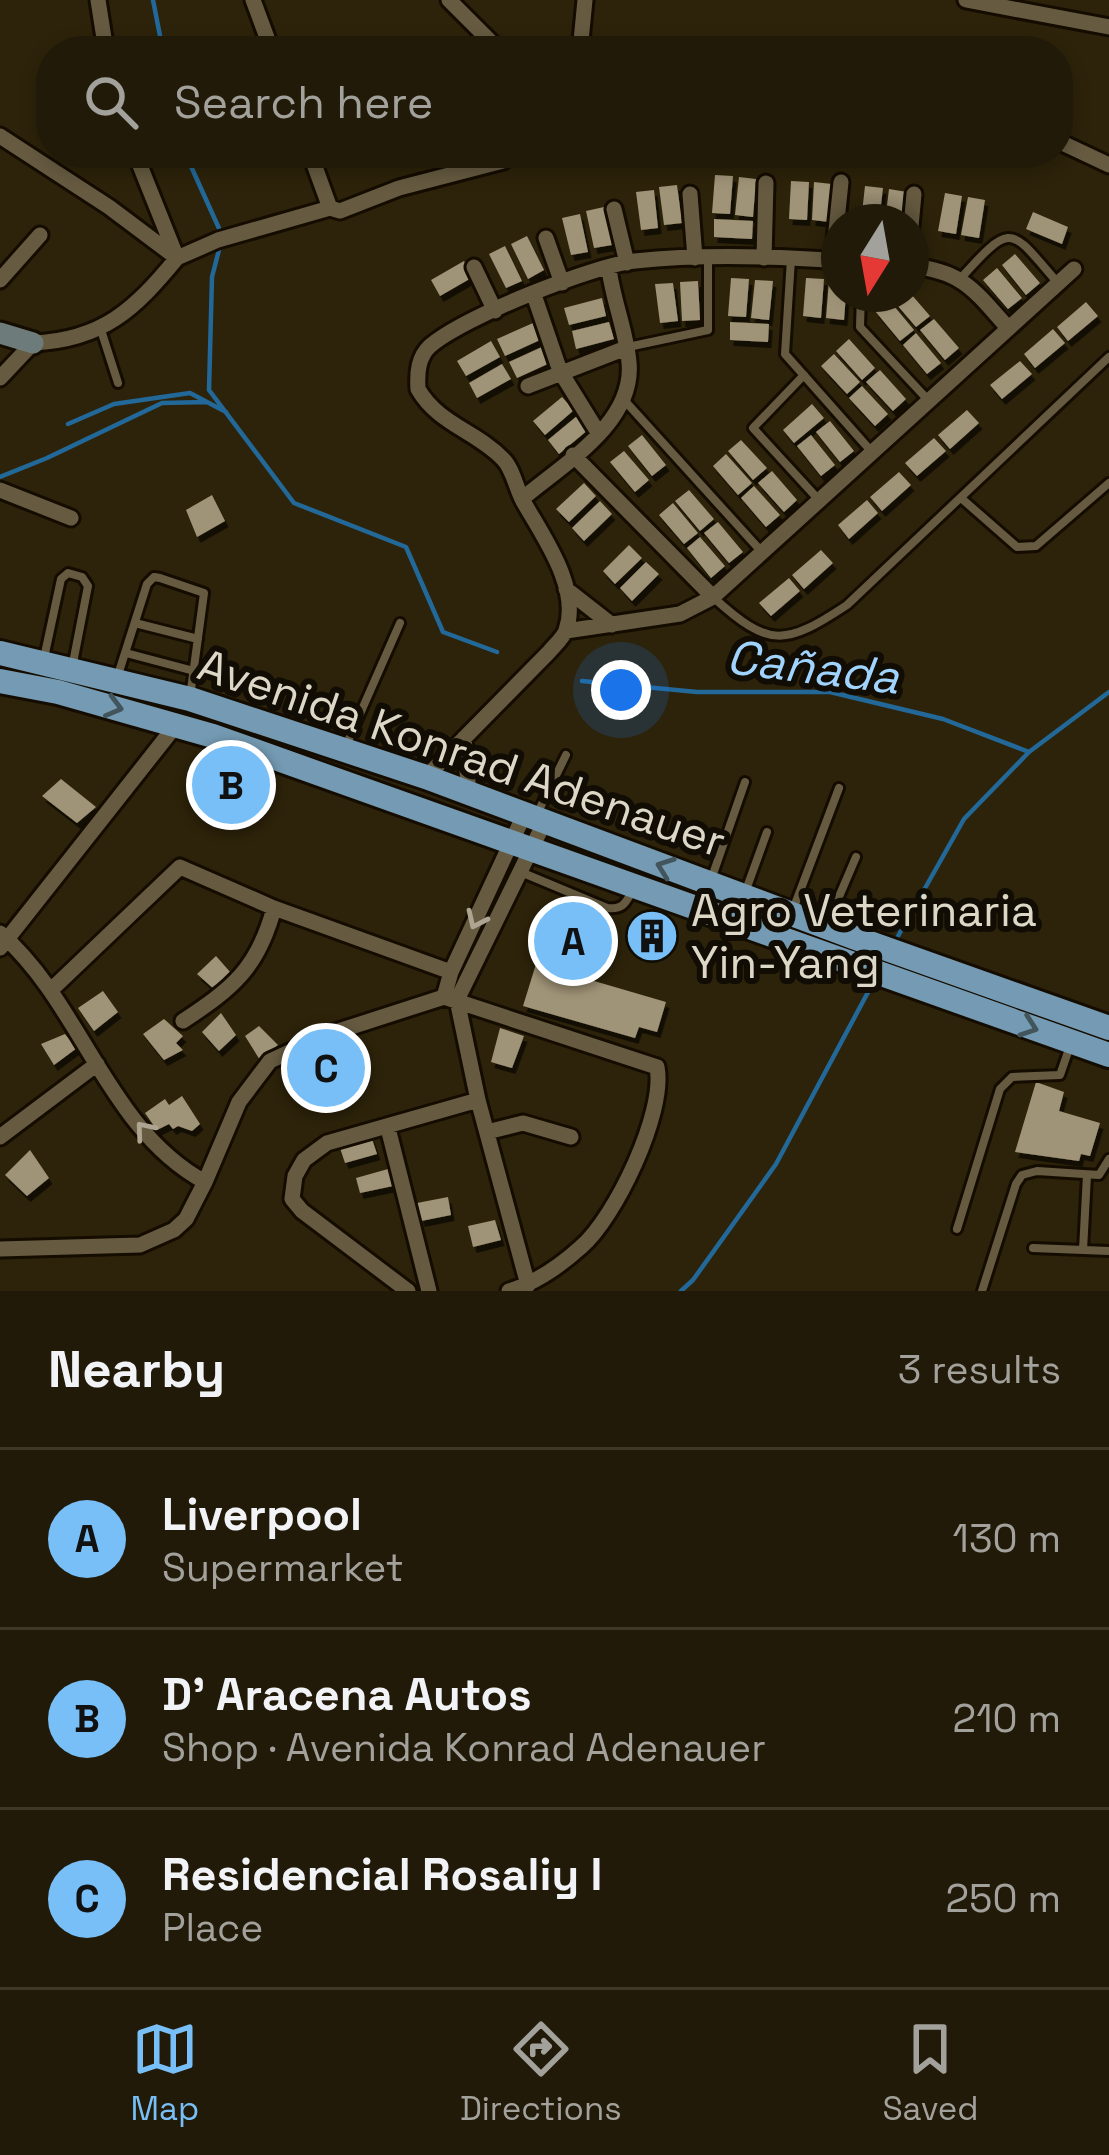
<!DOCTYPE html>
<html lang="en">
<head>
<meta charset="utf-8">
<style>
  :root { --surface:#221a08; --page:#2a2312; --text:#f1f3f6; --muted:#a2a19c; --line:#3f3829; --accent:#78bff7 }
  body { margin:0; font-family:"Space Grotesk",sans-serif; background:var(--page); color:var(--text) }
  .compass { position:absolute; left:821px; top:204px; width:108px; height:108px; border-radius:50%; background:var(--surface); box-shadow:0 6px 18px #0003; rotate:191deg }
  .you { position:absolute; left:621px; top:690px; width:42px; height:42px; margin:-30px; border:9px solid #fff; border-radius:50%; background:#1a73e8; box-shadow:0 0 0 18px #1a73e833 }
  .badge { display:grid; place-items:center; width:78px; height:78px; border-radius:50%; background:var(--accent); color:#111; font-size:39px; font-weight:700 }
  .pin { position:absolute; translate:-50% -50%; border:6px solid #fff; box-shadow:0 3px 12px #0006 }
  .list { margin:0; padding:0; list-style:none }
  h2 { display:flex; justify-content:space-between; align-items:center; height:156px; margin:0; padding:0 48px; font-size:51px }
  h2 small { font-size:39px; font-weight:400; color:var(--muted) }
  .list li { display:grid; grid-template-columns:78px 1fr auto; gap:36px; align-items:center; box-sizing:border-box; height:180px; padding:0 48px; border-top:3px solid var(--line) }
  .list b { display:block; font-size:45px; white-space:nowrap }
  .list p { margin:0; font-size:39px; white-space:nowrap; color:var(--muted) }
  .list em { font-size:39px; font-style:normal; color:var(--muted) }
  .icon { flex:none; width:66px; height:66px; fill:none; stroke:currentColor; stroke-width:2; stroke-linecap:round; stroke-linejoin:round }
  .map { position:relative; flex:none; width:1109px; height:1291px; overflow:hidden }
  .search { position:absolute; background:var(--surface); box-shadow:0 6px 18px #0003; left:36px; right:36px; top:36px; height:132px; display:flex; align-items:center; gap:30px; box-sizing:border-box; padding:0 42px; border-radius:48px; color:var(--muted); font-size:45px }
  .sheet { height:696px; background:var(--surface) }
  nav { display:flex; justify-content:space-around; align-items:center; box-sizing:border-box; height:168px; border-top:3px solid var(--line); background:var(--surface); font-size:33px; color:var(--muted) }
  nav a { display:grid; justify-items:center; gap:6px }
  nav .on { color:var(--accent) }
  .map>svg:first-child { display:block }
  .lines { fill:none; stroke-linecap:round; stroke-linejoin:round }
  .stream { stroke:#22699a; stroke-width:4.5 }
  .building { fill:#a09478; filter:url(#shadow) }
  .lane-casing { stroke:#150c00; stroke-width:14 }
  .street-casing { stroke:#150c00; stroke-width:21 }
  .secondary-casing { stroke:#150c00; stroke-width:27 }
  .primary-casing { stroke:#150c00; stroke-width:30 }
  .lane { stroke:#665b41; stroke-width:8 }
  .street { stroke:#665b41; stroke-width:15 }
  .secondary { stroke:#6d7b7a; stroke-width:21 }
  .primary { stroke:#749bb3; stroke-width:24 }
  .oneway { stroke:#42545c }
  .oneway2 { stroke:#ada592 }
  .labels { text-anchor:middle; dominant-baseline:central; stroke-width:12; stroke-linejoin:round; paint-order:stroke }
  .street-label { font-size:45px; fill:#ddd7c8; stroke:#110d04 }
  .poi-label { font-size:45px; fill:#ddd7c8; stroke:#110d04; text-anchor:start }
  .water-label { font-size:48px; font-style:italic; fill:#a0d4ff; stroke:#110d04 }
</style>
</head>
<body>
<div class="map">
<svg width="1109" height="1291" viewBox="0 0 1109 1291">
  <defs>
    <filter id="shadow"><feDropShadow dx="3.5" dy="6" stdDeviation="0" flood-color="#0009"/></filter>
  </defs>
  <rect width="100%" height="100%" fill="#2d230a"/>
  <g class="lines">
    <path class="stream" d="M153,0L163,51
      M185,153L222,235
      M220,246L212,277L209,390L294,503L406,547L443,632L497,652
      M68,424L114,404L190,393L226,412
      M0,477L47,458L162,403L207,402
      M582,681L697,692H830L943,719L1029,752
      M893,945L964,819L1029,752L1109,692
      M681,1291L693,1280L776,1164L874,981"/>
  </g>
  <path class="building" d="M715,175L733,176L730,214L712,213Z
    M739,177L756,179L753,217L735,215Z
    M791,181L809,182L807,220L789,219Z
    M814,182L832,184L830,222L812,220Z
    M677,185L682,223L664,225L659,187Z
    M865,186L883,188L879,222H861Z
    M889,189L907,192L903,222H885Z
    M654,190L658,228L641,230L636,192Z
    M945,193L962,196L956,234L938,231Z
    M968,197L985,200L979,238L961,235Z
    M604,207L612,245L594,248L586,211Z
    M1033,212L1068,227L1062,244L1026,229Z
    M580,214L588,252L571,255L562,218Z
    M714,219L753,221L752,239L714,237Z
    M527,236L544,270L528,279L511,244Z
    M505,246L522,281L506,288L489,254Z
    M1015,254L1040,283L1026,295L1002,265Z
    M464,261L473,277L440,296L431,280Z
    M997,268L1022,298L1008,309L983,280Z
    M731,278L749,279L746,317L728,316Z
    M806,278L824,279L821,318L803,316Z
    M755,280L773,281L769,320L751,318Z
    M829,280L839,281V294H846L844,320L826,318Z
    M698,281L700,320L682,321L680,282Z
    M673,283L678,321L660,323L655,284Z
    M896,294H911L930,316L916,327L891,298Z
    M602,298L606,316L569,325L564,308Z
    M889,300L914,330L900,341L875,311Z
    M1086,302L1098,316L1068,341L1057,327Z
    M934,319L959,348L945,360L920,330Z
    M609,322L614,339L576,349L572,331Z
    M730,322L769,324L768,342L730,340Z
    M533,323L540,340L505,356L497,339Z
    M1053,329L1065,343L1035,368L1024,354Z
    M916,333L941,363L927,374L903,345Z
    M849,339L875,368L862,380L836,351Z
    M491,341L500,357L466,376L457,361Z
    M544,346L552,362L517,378L509,362Z
    M834,354L860,382L847,394L821,366Z
    M1020,361L1032,374L1002,399L990,385Z
    M502,364L511,379L477,398L469,383Z
    M880,370L906,399L893,411L866,382Z
    M862,386L888,414L875,426L849,398Z
    M562,397L574,410L545,435L533,421Z
    M812,404L824,418L794,443L783,430Z
    M967,410L979,423L950,449L938,435Z
    M577,416L589,429L559,454L548,440Z
    M830,421L854,451L840,462L816,432Z
    M642,435L666,465L652,476L628,446Z
    M811,435L835,465L821,476L797,446Z
    M934,438L946,451L917,476L905,463Z
    M741,440L767,468L753,480L728,451Z
    M624,451L649,480L635,492L610,462Z
    M726,454L752,483L738,495L713,466Z
    M772,471L797,500L784,512L758,483Z
    M899,472L911,485L882,511L870,497Z
    M584,483L596,496L569,522L556,509Z
    M754,486L780,515L766,527L741,498Z
    M689,490L714,519L700,531L675,501Z
    M212,495L225,521L197,537L186,510Z
    M867,500L878,513L849,539L838,525Z
    M600,501L612,514L584,541L572,528Z
    M673,503L698,533L684,544L659,515Z
    M718,522L743,552L729,563L704,533Z
    M700,537L725,566L711,578L687,548Z
    M629,545L642,558L615,584L603,571Z
    M821,550L833,563L804,589L792,575Z
    M646,562L659,574L632,601L620,588Z
    M789,578L800,591L771,616L759,603Z
    M61,779L96,807L77,823L42,796Z
    M558,912L604,928L588,971L543,955Z
    M645,925L665,932L660,947L640,940Z
    M216,956L231,973L214,989L197,974Z
    M536,964L666,1002L657,1032L639,1027L635,1038L523,1006Z
    M103,991L118,1012L94,1031L78,1008Z
    M221,1013L236,1035L219,1051L202,1032Z
    M164,1019L183,1036L176,1043L183,1050L164,1060L143,1034Z
    M259,1026L278,1045L260,1060L245,1036Z
    M500,1028L524,1036L512,1068L491,1062Z
    M65,1034L77,1048L54,1065L41,1044Z
    M343,1051L350,1073L309,1085L303,1063Z
    M1036,1082L1064,1092L1059,1111L1100,1123L1090,1156L1081,1154L1079,1161L1015,1152Z
    M182,1096L200,1124L192,1131L178,1126L173,1129L169,1124L157,1130L145,1113L165,1099L169,1105Z
    M371,1136L377,1154L345,1163L339,1145Z
    M30,1150L49,1178L27,1196L5,1175Z
    M388,1169L393,1186L360,1193L356,1178Z
    M448,1197L451,1215L421,1221L417,1203Z
    M495,1220L501,1240L473,1247L468,1226Z"/>
  <g class="lines">
    <g class="lane-casing">
      <path id="lane" d="M791,259L785,354L871,451
        M961,278C1013,220 1010,228 1058,283
        M861,294L860,327L929,401
        M101,330L118,383
        M628,347L708,330V259
        M804,375L753,428L819,500
        M625,401L761,551
        M961,498L1017,547L1036,546L1109,483
        M714,598C769,648 785,646 847,605L1109,357
        M135,623L198,639
        M126,653L194,671
        M44,658L61,579L68,573L82,577L88,586L72,668
        M117,678L147,584L154,577L160,578L204,593L190,697
        M345,748L400,623
        M538,812L566,755
        M523,873L607,908C624,910 626,902 634,888
        M712,877L745,782
        M746,890L767,832
        M794,907L839,788
        M829,920L856,857
        M957,1229L1000,1089L1012,1077L1060,1075L1069,1049
        M1033,1248L1109,1251
        M1083,1250L1087,1175
        M982,1291L1016,1184L1022,1175L1037,1171L1099,1175L1109,1159"/>
    </g>
    <g class="street-casing">
      <path id="street" d="M98,0L106,51
        M253,0L272,51
        M449,0L500,51
        M966,0L1109,27
        M580,51L585,0
        M0,136L109,207L177,258L218,240L330,208
        M1058,141L1109,165
        M310,153L330,208L340,211L399,188L503,161L514,153
        M690,194L695,258
        M614,209L627,263
        M911,226L914,194
        M546,238L562,283
        M764,258L766,183
        M833,260L841,182
        M911,266C963,271 975,291 1008,328
        M474,267L495,311
        M0,280L40,235
        M534,295L560,371L599,434
        M0,378L33,343C103,340 135,309 177,258L135,153
        M528,386L626,348
        M573,455L713,597
        M0,490L71,518
        M522,499C563,464 635,423 629,362C626,331 613,300 609,269
        M566,589L612,625
        M566,631L680,614L713,597L1074,269
        M464,738L469,793
        M426,777L549,652C554,646 564,637 566,630C581,588 542,535 523,501C516,488 513,469 503,459C476,431 438,424 418,389C417,373 418,357 430,346C464,317 591,266 635,261C702,254 772,256 839,261
        M0,933C82,1004 107,1129 205,1182
        M0,948L176,725
        M51,990L180,867L274,908L451,972
        M444,997L451,972L524,815
        M183,1021C233,988 258,968 274,908
        M388,1128L429,1291
        M487,1132L523,1123L571,1137
        M0,1137L97,1064
        M0,1249L140,1245L174,1230L186,1219L205,1182L239,1102L270,1061L326,1035L444,997L657,1067C666,1112 615,1218 581,1247C561,1265 535,1283 509,1291
        M528,1285L478,1100L457,1000L544,823
        M408,1291L302,1211L292,1199L295,1176L304,1160L327,1143L478,1100"/>
    </g>
    <g class="secondary-casing">
      <path id="secondary" d="M0,333L33,343"/>
    </g>
    <g class="primary-casing">
      <path id="primary" d="M0,653L190,699L426,777L853,937L1109,1028
        M0,681L58,692L213,736L1109,1055"/>
    </g>
    <use href="#lane" class="lane"/>
    <use href="#street" class="street"/>
    <use href="#secondary" class="secondary"/>
    <use href="#primary" class="primary"/>
  </g>
  <defs><path id="oneway-chevron" d="M-2-3.5L2.5 0L-2 3.5" fill="none" stroke-width="1.6" stroke-linecap="round" stroke-linejoin="round" transform="scale(3)"/></defs>
  <g class="oneway">
    <use href="#oneway-chevron" transform="translate(114 707) rotate(15)"/>
    <use href="#oneway-chevron" transform="translate(665 867) rotate(-160)"/>
    <use href="#oneway-chevron" transform="translate(1029 1027) rotate(19)"/>
  </g>
  <g class="oneway2">
    <use href="#oneway-chevron" transform="translate(476 920) rotate(115)"/>
    <use href="#oneway-chevron" transform="translate(144 1130) rotate(-130)"/>
  </g>
  <defs>
    <g id="building-disc" transform="scale(2.7)"><circle r="9.5" fill="#78bff7" stroke="#110d04"/><path d="M-4-6H4V6H1V3H-1V6H-4ZM-2.5-4.3h1.7v1.8h-1.7ZM.8-4.3h1.7v1.8H.8ZM-2.5-1h1.7V.8h-1.7ZM.8-1h1.7V.8H.8Z" fill="#111"/></g>
  </defs>
  <g fill-rule="evenodd">
    <use href="#building-disc" x="652" y="936"/>
  </g>
  <g class="labels">
    <g class="street-label">
      <text transform="translate(462 753) rotate(19)">Avenida Konrad Adenauer</text>
    </g>
    <g class="poi-label">
      <text x="691" y="910">Agro Veterinaria<tspan x="691" dy="52">Yin-Yang</tspan></text>
    </g>
    <g class="water-label">
      <text transform="translate(813 667) rotate(7)">Cañada</text>
    </g>
  </g>
</svg>
<svg class="compass" viewBox="-18 -18 36 36"><path d="M0-13l5 13h-10z" fill="#e53935"/><path d="M0 13l5-13h-10z" fill="#a2a19c"/></svg>
<div class="you"></div>
<div class="pin badge" style="left:573px;top:941px">A</div>
<div class="pin badge" style="left:231px;top:785px">B</div>
<div class="pin badge" style="left:326px;top:1068px">C</div>
<div class="search"><svg class="icon" aria-label="search" viewBox="0 0 24 24"><circle cx="10" cy="10" r="6"/><path d="M15 15l6 6"/></svg>Search here</div>
</div>
<section class="sheet">
<h2>Nearby<small>3 results</small></h2>
<ul class="list">
<li><span class="badge">A</span><div><b>Liverpool</b><p>Supermarket</p></div><em>130 m</em></li>
<li><span class="badge">B</span><div><b>D' Aracena Autos</b><p>Shop · Avenida Konrad Adenauer</p></div><em>210 m</em></li>
<li><span class="badge">C</span><div><b>Residencial Rosaliy I</b><p>Place</p></div><em>250 m</em></li>
</ul>
</section>
<nav>
<a class="on"><svg class="icon" aria-label="map" viewBox="0 0 24 24"><path d="M3 6l6-2 6 2 6-2v14l-6 2-6-2-6 2zM9 4v14M15 6v14"/></svg>Map</a>
<a><svg class="icon" aria-label="directions" viewBox="0 0 24 24"><path d="M12 3l9 9-9 9-9-9zM9 14v-3h6M13 9l2 2-2 2"/></svg>Directions</a>
<a><svg class="icon" aria-label="saved" viewBox="0 0 24 24"><path d="M7 4h10v16l-5-4-5 4z"/></svg>Saved</a>
</nav>
</body>
</html>
